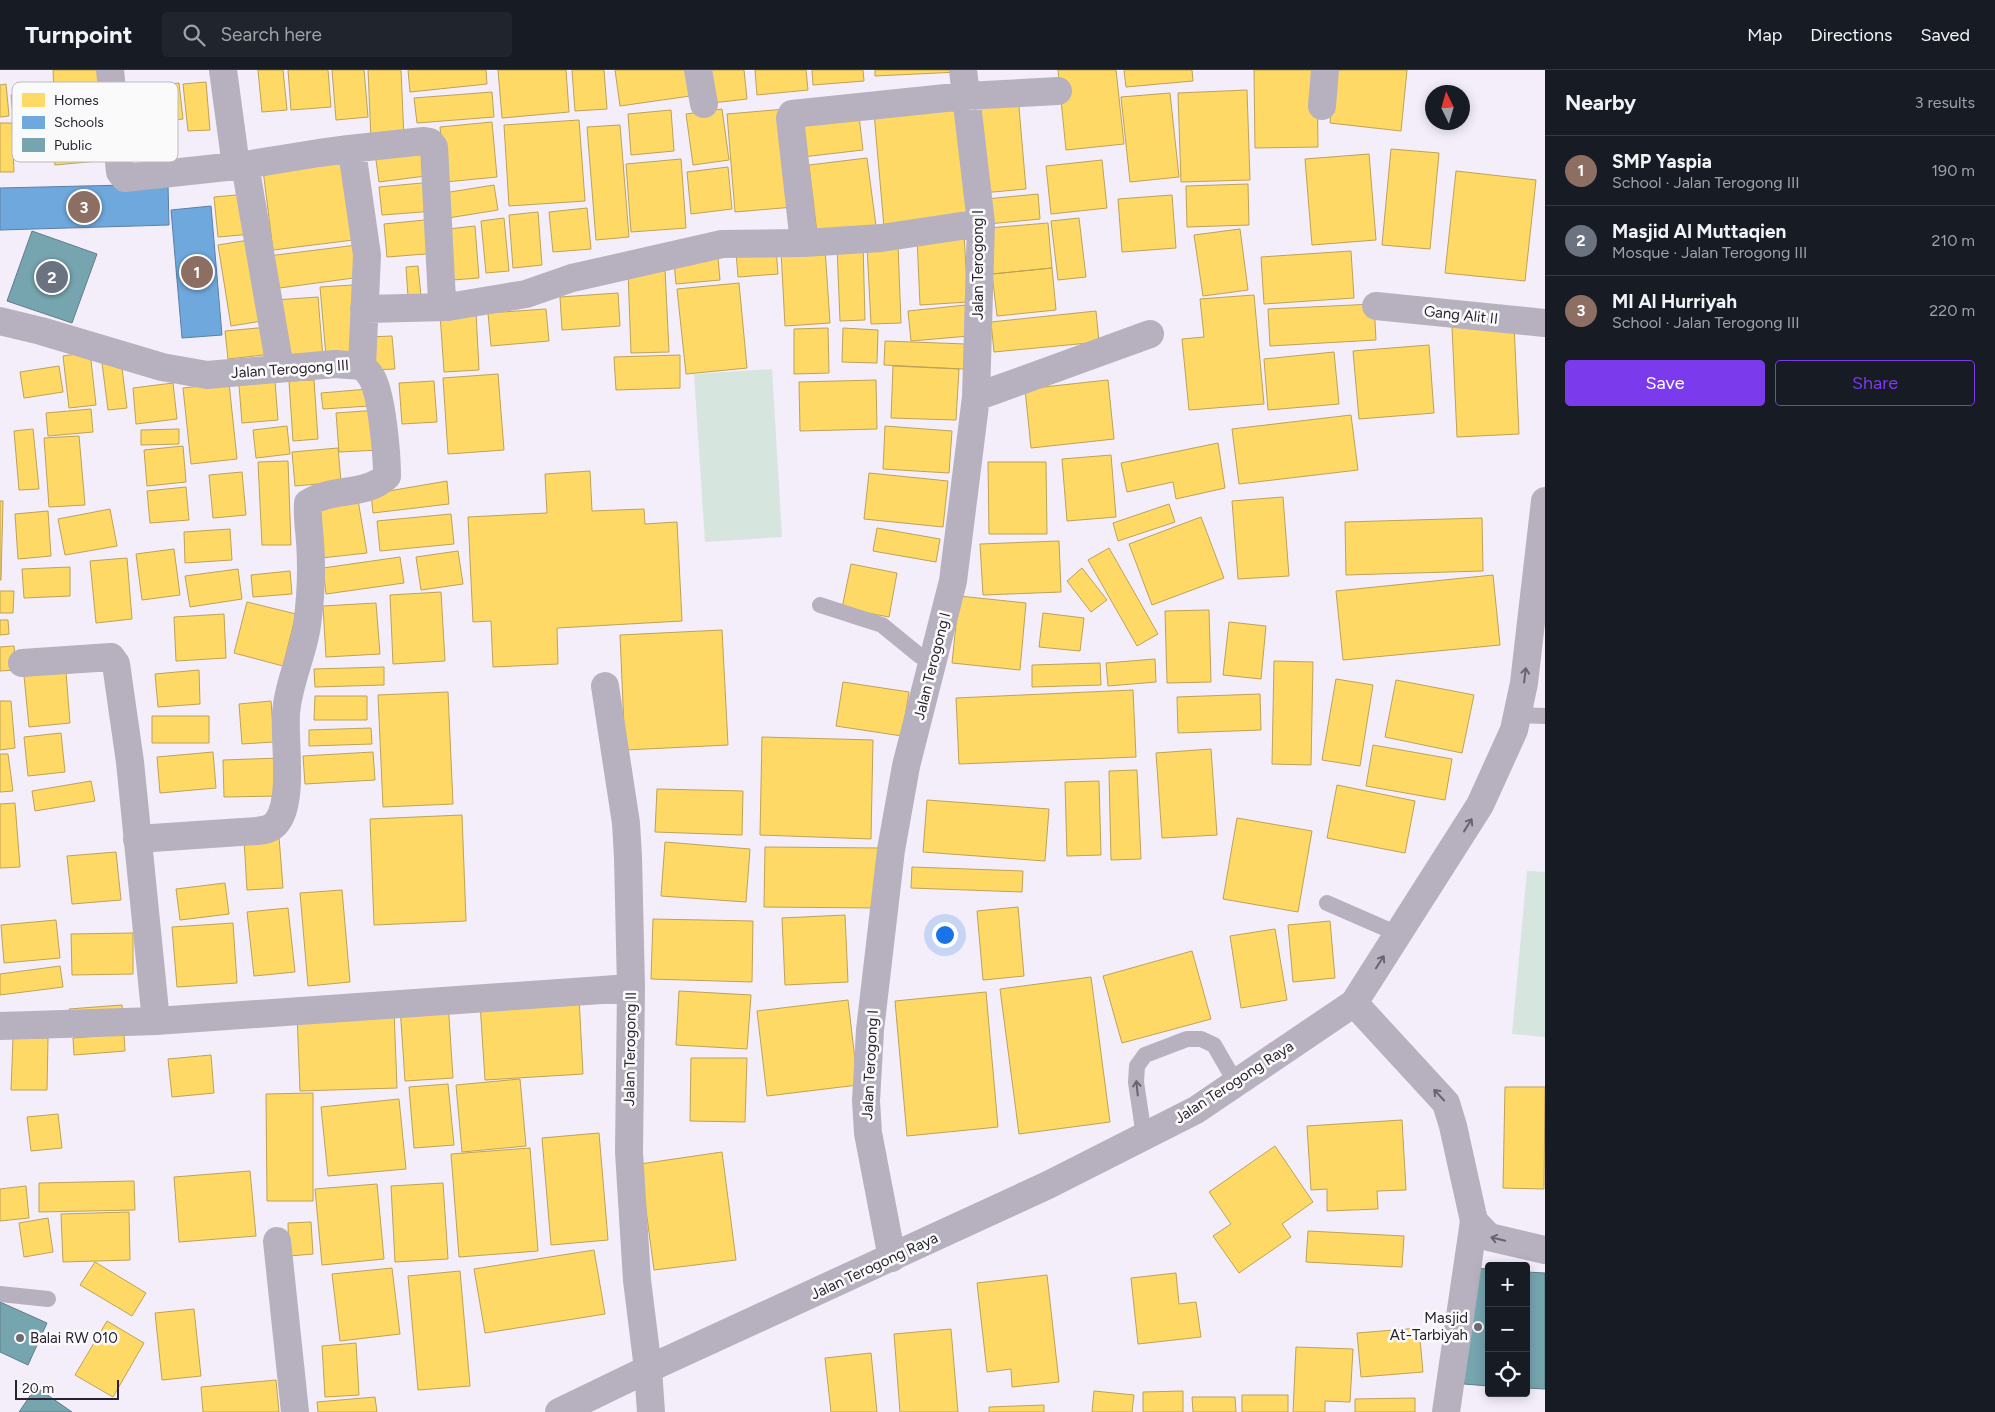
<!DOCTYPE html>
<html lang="en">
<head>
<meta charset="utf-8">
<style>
  :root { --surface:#171b24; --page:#20242c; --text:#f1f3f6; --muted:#9ea1a6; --line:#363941; --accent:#7c3aed }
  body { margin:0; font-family:Figtree,sans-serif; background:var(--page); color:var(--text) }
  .controls { position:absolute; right:15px; bottom:15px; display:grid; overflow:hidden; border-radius:5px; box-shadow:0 2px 12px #0003 }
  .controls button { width:45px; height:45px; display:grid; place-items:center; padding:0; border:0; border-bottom:1px solid var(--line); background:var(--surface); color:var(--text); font:25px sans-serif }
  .compass { position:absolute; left:1425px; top:15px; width:45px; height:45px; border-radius:50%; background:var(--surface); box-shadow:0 2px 12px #0003; rotate:355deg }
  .scale { position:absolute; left:15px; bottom:12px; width:104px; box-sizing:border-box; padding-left:5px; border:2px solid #292330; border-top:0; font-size:14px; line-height:18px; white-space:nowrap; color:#292330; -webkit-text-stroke:4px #fafafa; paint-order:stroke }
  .you { position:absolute; left:944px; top:864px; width:18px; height:18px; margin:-12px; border:4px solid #fff; border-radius:50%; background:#1a73e8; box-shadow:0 0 0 8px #1a73e833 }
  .badge { display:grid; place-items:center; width:32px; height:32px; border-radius:50%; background:var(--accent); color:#fff; font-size:16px; font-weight:700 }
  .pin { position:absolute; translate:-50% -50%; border:2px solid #fff; box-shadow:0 1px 5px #0006 }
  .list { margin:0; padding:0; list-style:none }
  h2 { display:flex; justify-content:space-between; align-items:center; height:65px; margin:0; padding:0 20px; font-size:21px }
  h2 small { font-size:16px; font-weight:400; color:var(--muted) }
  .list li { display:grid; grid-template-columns:32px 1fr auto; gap:15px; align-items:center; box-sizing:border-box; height:70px; padding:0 20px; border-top:1px solid var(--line) }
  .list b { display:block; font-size:19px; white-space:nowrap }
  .list p { margin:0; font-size:16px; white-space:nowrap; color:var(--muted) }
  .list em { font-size:16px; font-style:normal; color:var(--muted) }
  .actions { display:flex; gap:10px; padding:15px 20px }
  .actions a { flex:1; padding:11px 0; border:1px solid var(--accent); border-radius:5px; text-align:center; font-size:18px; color:var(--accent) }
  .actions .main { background:var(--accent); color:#fff }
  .icon { flex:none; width:28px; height:28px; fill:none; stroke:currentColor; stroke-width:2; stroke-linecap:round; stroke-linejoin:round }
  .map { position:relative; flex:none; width:1545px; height:1342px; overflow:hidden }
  header { display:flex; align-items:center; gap:30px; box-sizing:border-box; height:70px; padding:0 25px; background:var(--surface); border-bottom:1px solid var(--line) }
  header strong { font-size:24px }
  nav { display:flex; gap:28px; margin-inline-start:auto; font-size:18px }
  .search { width:350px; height:45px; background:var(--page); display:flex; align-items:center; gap:12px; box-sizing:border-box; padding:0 18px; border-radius:5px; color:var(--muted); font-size:19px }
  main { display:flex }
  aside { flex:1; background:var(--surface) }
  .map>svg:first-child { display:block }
  .green { fill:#d6e6de }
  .homes { fill:#ffd966; stroke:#bfa256 }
  .schools { fill:#6fa8dc; stroke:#5a80a8 }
  .public { fill:#76a5af; stroke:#5f7e89 }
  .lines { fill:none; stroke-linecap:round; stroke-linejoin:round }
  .service { stroke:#b7b0be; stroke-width:16 }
  .minor { stroke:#b7b0be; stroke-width:28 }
  .tertiary { stroke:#b7b0be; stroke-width:28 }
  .oneway { stroke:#696270 }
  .poi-dot { fill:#706a76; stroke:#fafafa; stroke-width:2 }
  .labels { text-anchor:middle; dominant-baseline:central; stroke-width:5; stroke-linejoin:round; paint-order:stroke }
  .street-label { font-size:15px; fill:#292330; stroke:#fafafa }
  .poi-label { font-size:15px; fill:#292330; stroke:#fafafa; text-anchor:end }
  .key { fill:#fafafa; stroke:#bbbabd; stroke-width:1 }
  .key-label { font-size:14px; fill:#292330 }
</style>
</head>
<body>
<header>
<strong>Turnpoint</strong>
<div class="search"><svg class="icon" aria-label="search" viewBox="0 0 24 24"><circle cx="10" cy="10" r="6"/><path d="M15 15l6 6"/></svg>Search here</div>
<nav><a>Map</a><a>Directions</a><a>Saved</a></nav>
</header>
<main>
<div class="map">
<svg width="1545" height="1342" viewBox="0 0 1545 1342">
  <rect width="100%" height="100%" fill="#f3eef9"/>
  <path class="green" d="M772,299L782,467L705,472L694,304Z
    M1527,801L1545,802V967L1512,964Z"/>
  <path class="homes" d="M53,0H103L104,15L54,20Z
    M258,0H283L287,40L262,42Z
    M288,0H328L331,37L291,40Z
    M332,0H364L368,47L336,50Z
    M368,0H401L404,68L371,69Z
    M408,0H486L487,14L410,22Z
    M498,0H566L569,42L502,48Z
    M572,0H604L607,39L575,41Z
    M615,0H694L697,25L620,36Z
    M708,0H744L747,29L712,33Z
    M755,0H806L808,20L757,25Z
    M812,0H863L864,11L813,15Z
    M875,0H958V2L875,6Z
    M1058,0H1116L1124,74L1066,80Z
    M1124,0H1192L1193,11L1126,17Z
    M1254,0H1317L1318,77L1255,78Z
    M1335,0H1407L1401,61L1330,53Z
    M206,12L210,60L188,61L183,14Z
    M179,13L183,49L164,51L161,15Z
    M6,14L9,46L0,47V15Z
    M1247,20L1250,110L1181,112L1178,23Z
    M38,22L42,64L15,66L11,25Z
    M492,22L494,47L417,53L414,28Z
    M1170,23L1179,107L1130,112L1121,27Z
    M1018,26L1026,119L982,123L974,29Z
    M959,36L969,150L884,157L874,43Z
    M722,39L729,90L693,95L686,44Z
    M786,39L794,137L735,142L727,44Z
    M671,40L674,81L631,85L628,44Z
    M104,41L109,90L55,95L50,46Z
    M859,46L863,80L802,87L799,53Z
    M579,50L585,131L509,136L504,55Z
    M492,52L497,107L445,112L440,57Z
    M0,53H12L14,102H0Z
    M620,55L629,167L596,170L587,57Z
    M430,76L433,105L379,112L375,83Z
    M1391,79L1439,83L1430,179L1382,175Z
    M1369,84L1376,170L1312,175L1305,89Z
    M867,88L876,156L817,163L809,95Z
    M681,89L686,158L631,162L626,94Z
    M343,90L353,170L273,180L263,100Z
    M1102,90L1107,138L1051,144L1046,96Z
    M728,97L732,139L691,144L687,102Z
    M1456,101L1536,110L1525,211L1445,203Z
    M433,112L435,141L382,145L379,117Z
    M1248,114L1249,155L1187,157L1186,116Z
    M494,115L498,140L448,148L444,123Z
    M248,124L252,164L218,167L214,127Z
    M1038,124L1040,149L988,154L986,129Z
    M1172,125L1176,178L1122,182L1118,129Z
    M587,138L591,179L553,182L549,142Z
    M538,142L542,195L513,198L509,145Z
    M504,148L509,201L486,203L481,151Z
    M1079,148L1086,207L1058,210L1051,151Z
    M435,149L438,183L387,187L384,154Z
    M1048,153L1052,198L992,204L988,158Z
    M475,156L479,208L452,210L448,159Z
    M1240,159L1248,220L1203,226L1194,165Z
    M964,164L968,232L920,235L917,167Z
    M249,170L262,251L231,256L218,175Z
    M863,174L865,250L840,251L837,176Z
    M357,175L361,207L272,219L268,186Z
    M898,175L901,253L871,254L867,176Z
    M776,178L778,204L738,207L736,182Z
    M825,178L830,253L785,256L781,181Z
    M1351,181L1354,228L1264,234L1261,187Z
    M718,188L720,210L676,214L674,192Z
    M418,196L421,226L408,227L406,197Z
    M1052,198L1056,240L997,246L992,204Z
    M665,199L669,282L631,283L628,201Z
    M739,213L747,298L686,304L677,219Z
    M353,215L358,284L326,286L320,217Z
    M618,223L620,256L562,260L560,227Z
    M1254,225L1264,334L1189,340L1182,269L1204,267L1200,229Z
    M318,227L323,288L281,291L275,230Z
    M1374,234L1376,270L1270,276L1268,239Z
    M966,235L969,266L911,271L908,241Z
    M546,239L549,271L491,276L488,243Z
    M1096,241L1099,272L994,282L991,252Z
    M476,242L479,300L444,302L440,244Z
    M1514,254L1519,364L1457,367L1452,257Z
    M269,257L272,284L228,289L225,261Z
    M828,258L829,303L794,304V259Z
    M843,258L878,260L877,293L842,292Z
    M392,266L395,299L371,300L368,267Z
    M885,271L966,274L964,299L884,295Z
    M1429,275L1434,343L1359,349L1353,281Z
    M90,282L96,335L69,338L63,286Z
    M1334,282L1339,334L1268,340L1264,289Z
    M680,285V318L616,320L614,287Z
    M121,290L127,338L108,340L102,293Z
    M59,296L63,322L24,328L20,302Z
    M893,296L959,299L956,350L891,348Z
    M498,304L504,380L448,384L443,308Z
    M314,310L318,369L293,371L289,311Z
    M876,310L877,359L800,361L799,312Z
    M1108,310L1114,369L1031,378L1025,319Z
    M275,311L278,350L242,353L239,315Z
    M434,311L437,352L402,354L399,313Z
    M173,313L177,349L136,354L133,318Z
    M229,313L237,389L191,394L183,318Z
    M368,319L369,336L323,339L321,323Z
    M91,339L93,362L48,366L46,343Z
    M378,340L380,380L339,382L336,343Z
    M1351,345L1358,400L1239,414L1232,359Z
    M287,356L290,384L256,388L253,360Z
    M885,356L952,361L949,403L883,399Z
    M33,359L39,419L19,420L14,361Z
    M179,359V374L141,375V360Z
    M79,366L85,435L49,437L44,368Z
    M1218,373L1225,418L1176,429L1173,412L1127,422L1121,393Z
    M183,376L186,412L147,416L144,380Z
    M338,378L341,412L295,416L292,382Z
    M1111,385L1116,447L1067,451L1062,389Z
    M288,391L291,475H262L258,392Z
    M988,392H1046L1047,464H989Z
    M590,401L592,441L644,439L645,454L677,452L682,551L557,558L558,594L493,597L491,551L473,552L468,447L547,443L545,404Z
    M242,402L246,445L213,448L209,405Z
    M869,403L948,411L943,457L864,449Z
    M447,411L449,434L373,443L371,424Z
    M186,417L189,450L150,453L147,421Z
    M1283,427L1289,506L1238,509L1232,431Z
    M358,430L367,483L321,488L316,437Z
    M0,431H3L1,510H0Z
    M1169,434L1175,452L1118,471L1113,453Z
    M110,439L117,476L65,485L58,449Z
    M48,441L51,486L18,489L15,444Z
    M451,444L454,474L380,481L377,451Z
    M1201,447L1224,508L1152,535L1129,474Z
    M1482,448L1483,501L1346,505L1345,452Z
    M877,458L940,469L936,492L873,481Z
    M230,459L232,490L185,493L184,462Z
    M1059,471L1061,522L983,525L980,474Z
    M1109,478L1158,564L1137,576L1088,490Z
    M174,479L180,525L142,530L136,484Z
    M458,481L463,514L421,520L416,487Z
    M400,487L404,513L326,524L323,498Z
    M127,488L132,549L96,553L90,491Z
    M851,494L897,503L889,547L842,538Z
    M70,497V526L24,528L22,499Z
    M1082,498L1107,530L1091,542L1067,511Z
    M238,499L242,529L190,537L185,506Z
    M290,501L292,524L253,527L251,505Z
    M1493,505L1500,575L1343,590L1336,521Z
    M0,521H14L13,543H0Z
    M441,522L445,591L393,594L390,525Z
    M959,526L1026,533L1020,600L952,593Z
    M247,532L296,544L283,596L234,583Z
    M376,533L380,584L326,587L323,536Z
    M1209,540L1211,612L1167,613L1165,541Z
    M1043,543L1084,548L1080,581L1039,577Z
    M224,544L226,588L176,591L174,547Z
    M0,550H8L9,564L0,565Z
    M1229,552L1266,556L1261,609L1223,605Z
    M722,560L728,675L625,680L620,565Z
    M14,576L16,600L0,601V577Z
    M1155,589L1156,612L1108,616L1106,593Z
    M1274,591L1313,592L1311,695L1272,694Z
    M1100,593L1101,615L1032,617V595Z
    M384,597V615L315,617L314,599Z
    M199,600L200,634L158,637L155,604Z
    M66,602L70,653L29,657L24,606Z
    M1336,609L1373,615L1360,696L1322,690Z
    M1396,610L1474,625L1462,683L1385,667Z
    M843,612L909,622L902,666L836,656Z
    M1133,620L1136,687L959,694L956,628Z
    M448,622L453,734L383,737L378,625Z
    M1260,624L1261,660L1178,663L1177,627Z
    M315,626H367V650H314Z
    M0,631H11L15,678L0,680Z
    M271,631L274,672L242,674L239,634Z
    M152,646H209V673H152Z
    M371,658L372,674L309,676V660Z
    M61,663L65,702L28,706L24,667Z
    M762,667L873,670L871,769L760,765Z
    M1373,675L1452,689L1445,730L1366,716Z
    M1211,679L1217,765L1162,768L1156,683Z
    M213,682L216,718L160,723L157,687Z
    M373,682L375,710L305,714L303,686Z
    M0,684H8L13,721L0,722Z
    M280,688L281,726L224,727L223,690Z
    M1137,700L1141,789L1111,790L1109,701Z
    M91,711L95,731L35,741L32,721Z
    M1099,711L1101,785L1067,786L1065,712Z
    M1337,715L1415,731L1405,783L1327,768Z
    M657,719L743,721L742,765L655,762Z
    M927,730L1049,739L1045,791L923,782Z
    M15,733L20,797L0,798V734Z
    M462,745L466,851L374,855L370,749Z
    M1237,748L1312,761L1298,842L1223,829Z
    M279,767L283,818L247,820L244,769Z
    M665,772L750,779L746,832L661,826Z
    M765,777L881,778L880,838L764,837Z
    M116,782L121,830L72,834L67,786Z
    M912,797L1023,801L1022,822L911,818Z
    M225,813L229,844L180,850L176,819Z
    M342,820L350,912L308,916L300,823Z
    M1018,837L1024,906L983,910L977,841Z
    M288,838L295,902L254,906L247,842Z
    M845,845L848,912L785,915L782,848Z
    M653,849L753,851L752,912L651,909Z
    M56,850L60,888L4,893L1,855Z
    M1330,851L1335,908L1293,912L1288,855Z
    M233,853L237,913L177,917L172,857Z
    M1275,859L1287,930L1241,938L1230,866Z
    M133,863V904L72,905L71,864Z
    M1192,881L1211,949L1122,973L1103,906Z
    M60,896L63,917L0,925V904Z
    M1091,907L1110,1052L1019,1064L1000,919Z
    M679,921L751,925L747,979L676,975Z
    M986,922L998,1057L907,1066L895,931Z
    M579,927L583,1004L485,1010L480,933Z
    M848,930L858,1015L767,1026L757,941Z
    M448,932L453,1008L405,1011L400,936Z
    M122,935L123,949L70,953L69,939Z
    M394,940L397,1018L300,1021L297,943Z
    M124,964L125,981L74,985L73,968Z
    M13,968H48L47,1020H11Z
    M211,985L214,1023L172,1027L168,989Z
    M691,988H747L745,1052L690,1051Z
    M520,1009L526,1076L462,1082L456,1015Z
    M448,1014L454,1075L414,1078L409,1017Z
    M1505,1017H1545L1544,1119L1503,1118Z
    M313,1023V1131H267L266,1024Z
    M399,1029L406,1099L328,1106L321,1037Z
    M58,1044L62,1078L31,1081L27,1047Z
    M1402,1050L1406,1120L1377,1121L1378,1139L1327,1141V1119L1311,1120L1307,1056Z
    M599,1063L608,1170L551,1175L542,1068Z
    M1275,1076L1313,1132L1282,1154L1291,1167L1239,1203L1213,1166L1231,1154L1209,1122Z
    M530,1078L538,1181L459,1187L451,1084Z
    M722,1082L736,1190L654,1200L640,1094Z
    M250,1101L256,1166L179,1172L174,1107Z
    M134,1111L135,1140L39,1142V1113Z
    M443,1113L448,1189L395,1192L391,1116Z
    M377,1114L384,1189L322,1195L315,1119Z
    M26,1116L29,1148L0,1151V1119Z
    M129,1142L130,1190L63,1192L61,1144Z
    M48,1148L53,1182L24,1187L19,1153Z
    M311,1152L313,1184L289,1186L288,1153Z
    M1308,1161L1404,1166L1402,1197L1306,1192Z
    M594,1180L605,1244L485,1263L474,1199Z
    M95,1192L146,1223L132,1246L80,1215Z
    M392,1198L400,1264L340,1271L332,1204Z
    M460,1201L470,1316L418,1320L408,1206Z
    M1176,1203L1179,1234L1196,1232L1201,1267L1138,1274L1131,1208Z
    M1047,1205L1059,1312L1012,1317L1011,1299L987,1302L977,1213Z
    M194,1239L201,1306L162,1310L155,1243Z
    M107,1251L144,1273L113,1327L75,1305Z
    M1419,1258L1423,1302L1361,1307L1357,1263Z
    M951,1259L958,1342H900L894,1264Z
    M356,1273L359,1325L325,1327L322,1276Z
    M1296,1277L1353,1279L1350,1332L1325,1331V1342H1293Z
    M871,1283L877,1342H831L825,1288Z
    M276,1310L279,1342H203L201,1317Z
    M1094,1321L1134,1325L1132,1342H1092Z
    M1183,1321V1342H1143V1322Z
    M1242,1325H1288V1342H1242Z
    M375,1327L377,1342H318L317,1332Z
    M1192,1327H1235L1236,1342H1193Z
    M1415,1328V1342H1355V1329Z
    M1044,1335V1342H989V1337Z"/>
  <path class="schools" d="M168,114L169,155L0,160V118Z
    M211,136L222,265L182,268L171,140Z"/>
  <path class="public" d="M32,161L97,184L72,253L7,231Z
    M1471,1198L1489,1199V1316L1464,1314Z
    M1526,1202L1545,1203V1319L1526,1318Z
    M0,1232L47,1253L28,1295L0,1282Z
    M36,1317L72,1342H19Z"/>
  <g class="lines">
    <path class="service" d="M820,535L882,555L920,586L933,592
      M1519,645L1545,646
      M1327,833L1398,864
      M1144,1066L1136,1012L1137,996L1145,985L1187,969H1201L1214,975L1236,1013
      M0,1224L48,1229"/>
    <path class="minor" d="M110,0L120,102L125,108L245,95L319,83L349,79L353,88L367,185L362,296
      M223,0L236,96
      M698,0L704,34
      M1322,36L1325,0
      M349,79L424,71L430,72L434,77L442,230L448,237L526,224L572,208L722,174L804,173L881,168L981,153
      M245,95L280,298
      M804,173L790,48L792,44L965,26L1058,21
      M1376,236L1545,253
      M364,239L448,237
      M0,251L41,261L162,297L207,305L335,294L362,296
      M976,327L1150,264
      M22,593L111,587L116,594L130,692L156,951
      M605,616L626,753L628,787L631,918L629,1082L637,1210L648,1299L651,1342
      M137,769L257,761C265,760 272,759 277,752C294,731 284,670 286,644C288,613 303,585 307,555C311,527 312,499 310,471C309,458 307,446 308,433C333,417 365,427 387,406C387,385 382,326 372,308C370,304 365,299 362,296
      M0,956L156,951L631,918
      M277,1171L295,1342
      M892,1188L868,1063L866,1031L870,960L891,780L906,696L953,511L976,327L981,153L963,0
      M1446,1342L1474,1151"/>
    <path class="tertiary" d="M1354,933L1446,1033L1453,1056L1474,1151L1489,1167L1545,1180
      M559,1342L648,1299L1048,1115L1196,1040L1354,933L1480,735L1514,660L1524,613L1545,431"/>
  </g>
  <defs><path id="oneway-shaft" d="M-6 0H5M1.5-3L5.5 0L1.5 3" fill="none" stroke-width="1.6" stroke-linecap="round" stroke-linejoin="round" transform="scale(1.25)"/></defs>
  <g class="oneway">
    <use href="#oneway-shaft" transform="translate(1525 605) rotate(-83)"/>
    <use href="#oneway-shaft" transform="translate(1468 755) rotate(-58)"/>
    <use href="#oneway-shaft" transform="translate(1380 892) rotate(-57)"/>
    <use href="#oneway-shaft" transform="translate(1137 1018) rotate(-96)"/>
    <use href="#oneway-shaft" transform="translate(1439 1025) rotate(-133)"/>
    <use href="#oneway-shaft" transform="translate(1498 1169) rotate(-166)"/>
  </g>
  <g class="poi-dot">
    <circle cx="1478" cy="1257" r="5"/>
    <circle cx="20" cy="1268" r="5"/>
  </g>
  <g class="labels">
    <g class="street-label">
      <text transform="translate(978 195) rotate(-90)">Jalan Terogong I</text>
      <text transform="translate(1461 245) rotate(6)">Gang Alit II</text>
      <text transform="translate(290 299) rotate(-4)">Jalan Terogong III</text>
      <text transform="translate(932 596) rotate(-76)">Jalan Terogong I</text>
      <text transform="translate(630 979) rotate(-89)">Jalan Terogong II</text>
      <text transform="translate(870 995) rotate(-87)">Jalan Terogong I</text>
      <text transform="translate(1234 1012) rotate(-33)">Jalan Terogong Raya</text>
      <text transform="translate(874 1196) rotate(-25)">Jalan Terogong Raya</text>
    </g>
    <g class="poi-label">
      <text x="1468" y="1248">Masjid<tspan x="1468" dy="17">At-Tarbiyah</tspan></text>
      <text x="30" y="1268" text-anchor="start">Balai RW 010</text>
    </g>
  </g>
  <rect x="12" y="12" width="166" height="80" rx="8" class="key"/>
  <rect x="22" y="23" width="23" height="14" fill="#ffd966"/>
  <rect x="22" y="46" width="23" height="13" fill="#6fa8dc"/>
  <rect x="22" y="68" width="23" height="14" fill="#76a5af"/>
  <g class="key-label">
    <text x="54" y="35">Homes</text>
    <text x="54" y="57">Schools</text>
    <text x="54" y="80">Public</text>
  </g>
</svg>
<div class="controls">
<button>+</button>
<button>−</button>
<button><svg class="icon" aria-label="locate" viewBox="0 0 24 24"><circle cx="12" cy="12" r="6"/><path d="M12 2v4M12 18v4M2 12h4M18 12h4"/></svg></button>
</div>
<svg class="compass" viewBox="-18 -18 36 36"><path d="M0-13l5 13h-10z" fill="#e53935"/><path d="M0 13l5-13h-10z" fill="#9ea1a6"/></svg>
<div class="scale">20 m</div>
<div class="you"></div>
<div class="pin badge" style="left:197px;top:202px;background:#8d6e63">1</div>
<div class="pin badge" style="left:52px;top:207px;background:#6b7280">2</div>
<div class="pin badge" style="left:84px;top:137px;background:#8d6e63">3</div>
</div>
<aside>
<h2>Nearby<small>3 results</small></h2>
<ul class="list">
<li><span class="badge" style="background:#8d6e63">1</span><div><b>SMP Yaspia</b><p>School · Jalan Terogong III</p></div><em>190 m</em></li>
<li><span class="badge" style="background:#6b7280">2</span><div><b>Masjid Al Muttaqien</b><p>Mosque · Jalan Terogong III</p></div><em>210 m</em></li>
<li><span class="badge" style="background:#8d6e63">3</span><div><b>MI Al Hurriyah</b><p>School · Jalan Terogong III</p></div><em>220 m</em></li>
</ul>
<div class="actions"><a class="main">Save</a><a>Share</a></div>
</aside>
</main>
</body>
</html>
